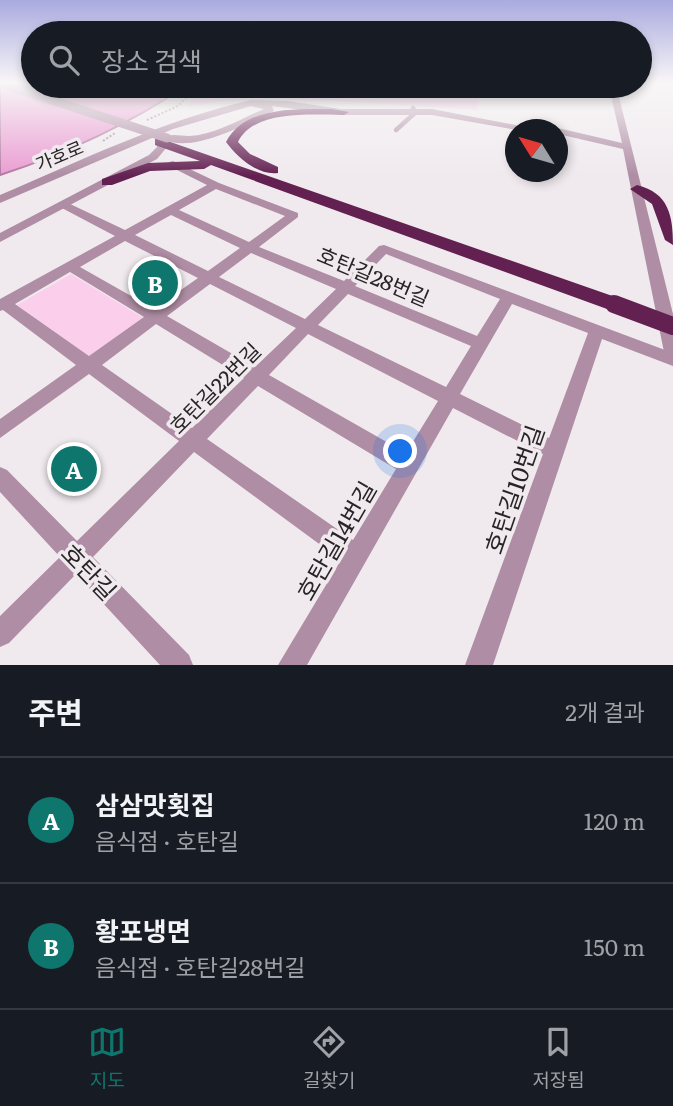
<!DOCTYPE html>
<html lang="ko">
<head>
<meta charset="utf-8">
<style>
  :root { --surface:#171b24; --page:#242831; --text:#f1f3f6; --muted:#9ea1a6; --line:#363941; --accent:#0f766e }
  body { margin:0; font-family:Literata,"Noto Sans KR",serif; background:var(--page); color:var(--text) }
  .compass { position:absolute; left:505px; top:119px; width:63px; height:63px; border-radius:50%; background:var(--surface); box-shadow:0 4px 10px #0003; rotate:307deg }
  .you { position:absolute; left:401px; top:452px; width:24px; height:24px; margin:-18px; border:5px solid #fff; border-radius:50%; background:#1a73e8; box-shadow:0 0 0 10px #1a73e833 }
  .badge { display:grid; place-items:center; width:46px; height:46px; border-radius:50%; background:var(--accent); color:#fff; font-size:23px; font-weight:700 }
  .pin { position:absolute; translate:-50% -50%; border:4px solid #fff; box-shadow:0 2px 7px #0006 }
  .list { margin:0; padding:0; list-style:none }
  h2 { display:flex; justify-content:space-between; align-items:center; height:91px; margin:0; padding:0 28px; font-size:30px }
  h2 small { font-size:23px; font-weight:400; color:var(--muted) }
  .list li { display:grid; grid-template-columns:46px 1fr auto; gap:21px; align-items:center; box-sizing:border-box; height:126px; padding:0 28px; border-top:2px solid var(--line) }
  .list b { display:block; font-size:26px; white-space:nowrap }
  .list p { margin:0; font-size:23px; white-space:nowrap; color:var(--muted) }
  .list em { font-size:23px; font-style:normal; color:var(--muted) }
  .icon { flex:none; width:38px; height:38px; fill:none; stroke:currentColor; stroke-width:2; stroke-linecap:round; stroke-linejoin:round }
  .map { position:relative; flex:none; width:673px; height:665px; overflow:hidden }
  .search { position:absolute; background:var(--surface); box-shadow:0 4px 10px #0003; left:21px; right:21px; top:21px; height:77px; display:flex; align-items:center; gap:18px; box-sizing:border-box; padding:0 24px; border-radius:38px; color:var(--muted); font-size:26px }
  .sheet { height:343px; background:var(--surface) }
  nav { display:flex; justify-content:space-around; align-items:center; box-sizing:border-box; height:98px; border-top:2px solid var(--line); background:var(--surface); font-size:19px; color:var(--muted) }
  nav a { display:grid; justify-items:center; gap:4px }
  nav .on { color:var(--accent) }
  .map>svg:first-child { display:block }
  .green { fill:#fbcfec }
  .water { fill:#ea9cd2; stroke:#b0789f; stroke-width:2 }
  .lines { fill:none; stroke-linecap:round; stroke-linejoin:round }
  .path { stroke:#9d989c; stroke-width:2; stroke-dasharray:2 2; stroke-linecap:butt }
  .service { stroke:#af8da4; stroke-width:4.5 }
  .minor { fill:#af8da4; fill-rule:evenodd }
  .tertiary { fill:#af8da4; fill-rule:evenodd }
  .motorway { fill:#632152; fill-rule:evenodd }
  .tertiary-bridge { stroke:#af8da4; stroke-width:9 }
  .motorway-bridge { stroke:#632152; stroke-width:18 }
  .labels { text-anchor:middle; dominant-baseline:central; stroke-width:7; stroke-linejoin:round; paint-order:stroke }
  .far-street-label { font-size:18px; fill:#282527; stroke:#f0eaee }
  .street-label { font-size:21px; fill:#282527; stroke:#f0eaee }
  .near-street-label { font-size:24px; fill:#282527; stroke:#f0eaee }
</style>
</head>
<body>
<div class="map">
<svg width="673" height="665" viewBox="0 0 673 665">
  <rect width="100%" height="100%" fill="#f0eaee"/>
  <path class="green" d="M208,86H472L480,92L477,110L254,96L188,107L192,97Z
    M71,274L145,319L92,358L17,305Z"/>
  <path class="water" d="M0,82H33V86H186C129,124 65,154 0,175Z"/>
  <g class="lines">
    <path class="path" d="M147,120L178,106L198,86
      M103,141L115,133"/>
    <path class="service" d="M396,130L416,112L413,108"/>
    <path class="minor" d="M173,161L219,183L298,213V217L259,247L344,281L379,246L384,245L673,353V366L602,339L493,665H465L543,454L453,408L307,665H278L341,560L194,452L93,557L189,655L193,665H160L76,574L9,643L0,647V616L60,557L0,492V467L7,470L77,541L179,441L89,374L0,438V419L76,365L3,310L0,311V299L115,236L60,207V203H68L125,230L207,185L169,166V162ZM216,189L285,216L249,242L179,210ZM171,215L240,248L208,271L135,235ZM125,241L198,278L154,309L80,267ZM251,253L336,289L305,319L219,277ZM386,254L500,299L477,336L355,286ZM70,272L144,317L89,356L15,304ZM210,284L296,328L255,367L167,316ZM348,294L471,346L446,387L318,325ZM512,304L588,333L549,438L460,394ZM156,324L244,378L192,428L102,365ZM308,334L438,401L406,453L269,375ZM258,386L396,469L353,540L207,439Z"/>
    <path class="tertiary" d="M602,86H611L617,89L673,314V359L667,357L664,352L623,149L558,134V130H554L558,128L622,143L610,92Z
      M251,100L288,101L341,109H432L542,130H517L432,115H341L272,106L274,111C247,123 190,156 162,138C170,133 180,136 189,136C215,135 240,119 264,109L251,106L173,129L0,203V195C82,160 164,120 251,100Z
      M155,140H163L167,147L157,159L0,242V233L149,155L157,147Z"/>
    <path class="motorway" d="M332,109L349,112L344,115C313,115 254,109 238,142L250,154L278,167V173C258,176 237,157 226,142C245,106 296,109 332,109Z
      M159,138L621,299L624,304L621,309H607L211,165L204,169L150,171L112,185H102V179L148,163L200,161L155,145V139Z
      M637,185C669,193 673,216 673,245L665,240L652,204L630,189Z"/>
    <path class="tertiary-bridge" d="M0,83L167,138"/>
    <path class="motorway-bridge" d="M614,304L673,326"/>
  </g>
  <linearGradient id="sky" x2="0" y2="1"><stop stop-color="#a9aadf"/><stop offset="0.47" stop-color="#f8f6f7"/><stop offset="1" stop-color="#f8f6f7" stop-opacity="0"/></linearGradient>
  <rect width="673" height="176" fill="url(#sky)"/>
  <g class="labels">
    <g class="far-street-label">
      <text transform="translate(59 155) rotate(-23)">가호로</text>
    </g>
    <g class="street-label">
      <text transform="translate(374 275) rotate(23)">호탄길28번길</text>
      <text transform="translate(214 387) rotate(-45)">호탄길22번길</text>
    </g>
    <g class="near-street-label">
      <text transform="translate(513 489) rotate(-71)">호탄길10번길</text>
      <text transform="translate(335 540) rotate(-60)">호탄길14번길</text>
      <text transform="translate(90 571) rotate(46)">호탄길</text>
    </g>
  </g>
</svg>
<svg class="compass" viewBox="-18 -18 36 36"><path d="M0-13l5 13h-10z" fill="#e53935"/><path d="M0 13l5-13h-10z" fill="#9ea1a6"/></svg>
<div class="you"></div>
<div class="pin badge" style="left:74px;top:469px">A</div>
<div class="pin badge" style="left:155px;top:283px">B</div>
<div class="search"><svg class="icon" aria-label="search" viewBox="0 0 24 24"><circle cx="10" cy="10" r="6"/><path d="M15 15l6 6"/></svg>장소 검색</div>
</div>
<section class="sheet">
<h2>주변<small>2개 결과</small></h2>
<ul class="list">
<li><span class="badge">A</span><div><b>삼삼맛횟집</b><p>음식점 · 호탄길</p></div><em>120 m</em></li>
<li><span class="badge">B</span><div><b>황포냉면</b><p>음식점 · 호탄길28번길</p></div><em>150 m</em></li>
</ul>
</section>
<nav>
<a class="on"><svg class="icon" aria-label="map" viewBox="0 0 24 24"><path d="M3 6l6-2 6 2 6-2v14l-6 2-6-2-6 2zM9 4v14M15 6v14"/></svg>지도</a>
<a><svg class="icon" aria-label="directions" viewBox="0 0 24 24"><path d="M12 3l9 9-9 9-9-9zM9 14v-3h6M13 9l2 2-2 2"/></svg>길찾기</a>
<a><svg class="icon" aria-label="saved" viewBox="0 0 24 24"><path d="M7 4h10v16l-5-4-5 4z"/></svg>저장됨</a>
</nav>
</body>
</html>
